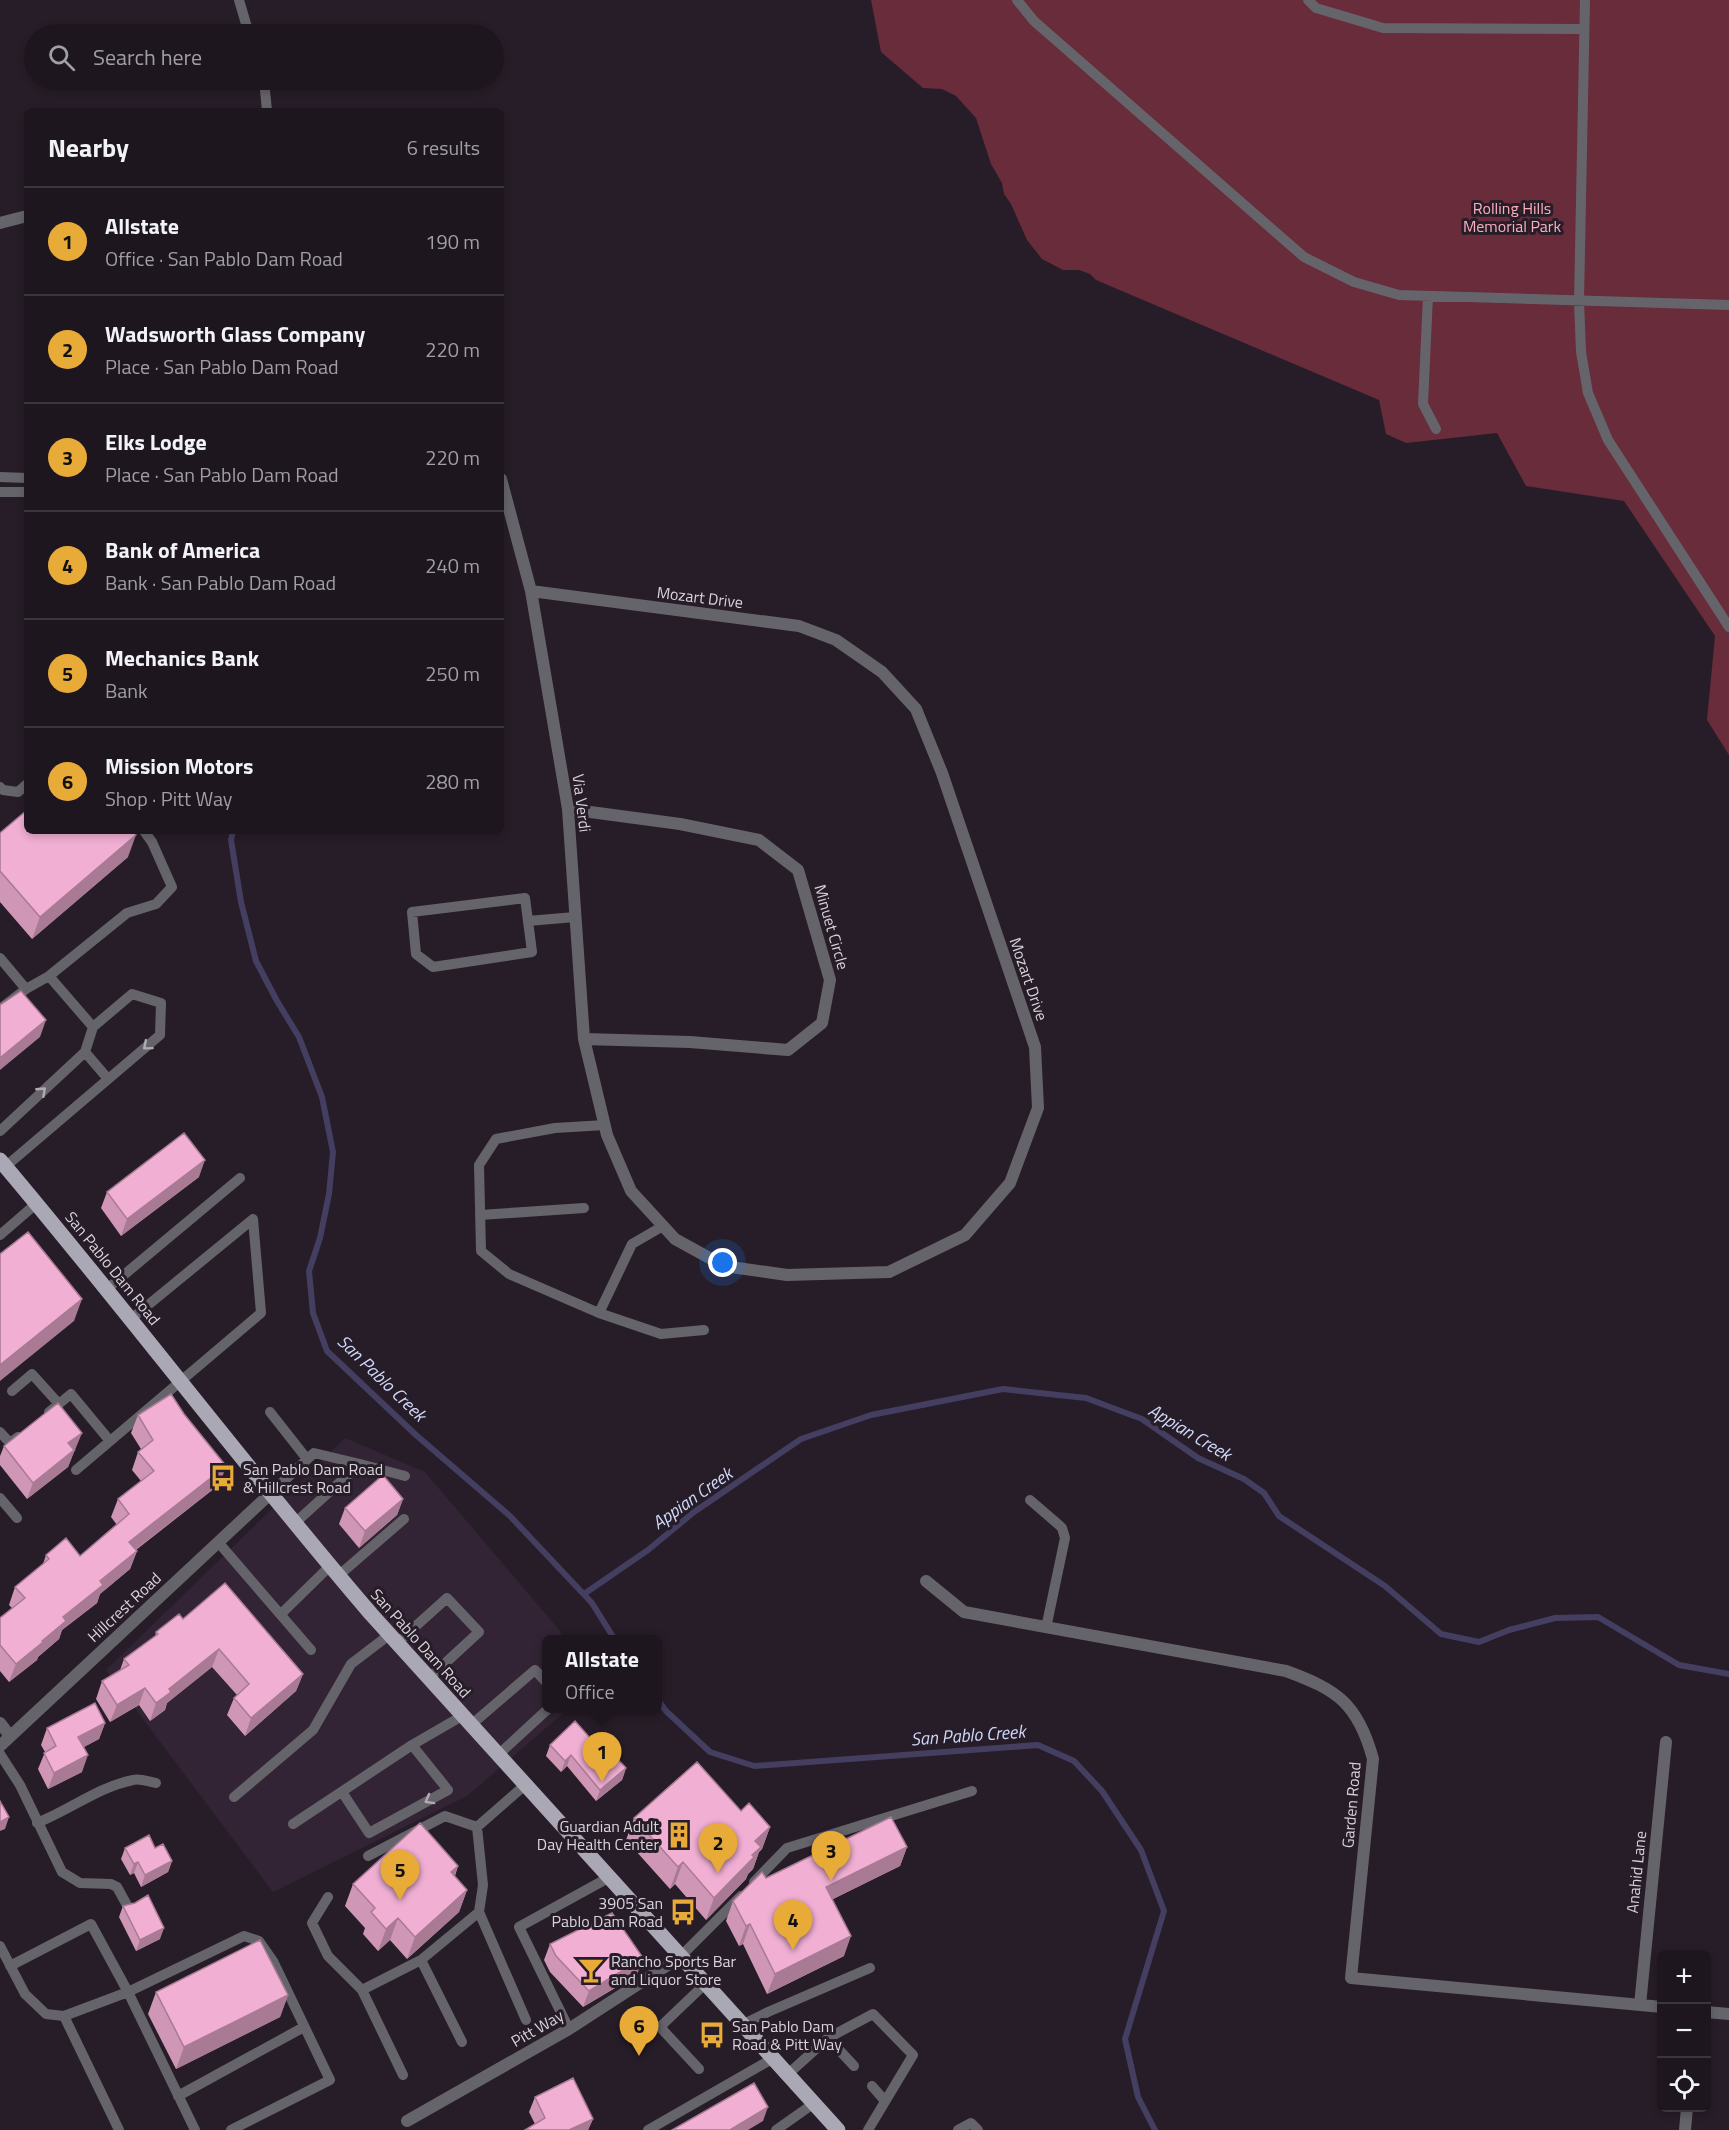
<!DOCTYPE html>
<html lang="en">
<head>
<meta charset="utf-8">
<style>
  :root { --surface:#1d161e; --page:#2a232b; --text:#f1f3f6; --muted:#a09fa4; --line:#3b353c; --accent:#e9ab38 }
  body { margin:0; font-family:"Titillium Web",sans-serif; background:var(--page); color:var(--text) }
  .controls { position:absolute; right:18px; bottom:18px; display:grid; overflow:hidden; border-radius:9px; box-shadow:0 3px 9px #0003 }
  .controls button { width:54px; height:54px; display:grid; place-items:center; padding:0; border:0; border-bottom:2px solid var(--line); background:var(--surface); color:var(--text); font:30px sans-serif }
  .you { position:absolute; left:723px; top:1263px; width:21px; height:21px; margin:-15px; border:4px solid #fff; border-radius:50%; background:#1a73e8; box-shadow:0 0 0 9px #1a73e833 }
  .badge { display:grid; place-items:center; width:39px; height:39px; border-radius:50%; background:var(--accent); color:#111; font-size:20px; font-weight:700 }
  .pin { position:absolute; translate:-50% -50px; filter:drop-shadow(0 2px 3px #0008) }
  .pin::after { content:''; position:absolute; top:32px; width:21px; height:18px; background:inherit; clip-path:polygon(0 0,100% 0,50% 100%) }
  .popup { position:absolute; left:542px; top:1635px; width:120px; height:78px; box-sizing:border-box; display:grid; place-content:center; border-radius:9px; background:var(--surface); filter:drop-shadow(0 2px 4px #0005); font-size:20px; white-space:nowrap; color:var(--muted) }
  .popup b { font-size:22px; color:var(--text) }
  .popup::after { content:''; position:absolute; left:50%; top:100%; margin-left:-12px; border:12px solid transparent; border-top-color:var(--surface) }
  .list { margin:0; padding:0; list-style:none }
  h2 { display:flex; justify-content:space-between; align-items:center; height:78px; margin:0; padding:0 24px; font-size:26px }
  h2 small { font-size:20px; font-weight:400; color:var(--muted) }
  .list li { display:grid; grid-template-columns:39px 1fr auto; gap:18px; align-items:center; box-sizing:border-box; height:108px; padding:0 24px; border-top:2px solid var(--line) }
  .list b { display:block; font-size:22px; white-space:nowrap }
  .list p { margin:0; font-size:20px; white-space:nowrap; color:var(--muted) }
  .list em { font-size:20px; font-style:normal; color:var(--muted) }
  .icon { flex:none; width:33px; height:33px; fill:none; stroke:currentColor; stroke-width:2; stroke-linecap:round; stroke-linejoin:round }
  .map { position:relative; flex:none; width:1729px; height:2130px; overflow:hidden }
  .search { position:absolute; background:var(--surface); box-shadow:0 3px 9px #0003; left:24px; top:24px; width:480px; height:66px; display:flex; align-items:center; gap:15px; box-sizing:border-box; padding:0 21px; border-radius:33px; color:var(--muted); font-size:22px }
  .panel { position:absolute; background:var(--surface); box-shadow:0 3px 9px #0003; left:24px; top:108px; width:480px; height:726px; border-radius:9px }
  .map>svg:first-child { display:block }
  .built { fill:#322434 }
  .green { fill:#682c3a }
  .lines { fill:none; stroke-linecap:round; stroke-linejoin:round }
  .stream { stroke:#443f60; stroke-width:6 }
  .service { stroke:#66646b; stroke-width:10 }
  .minor { stroke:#66646b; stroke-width:12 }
  .primary { stroke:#aba8b6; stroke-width:15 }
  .wall { fill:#cf96b6 }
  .shaded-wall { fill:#a97a94 }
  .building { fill:#f1afd4; stroke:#a97a94; stroke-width:1.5 }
  .oneway { stroke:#b1acb4 }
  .labels { text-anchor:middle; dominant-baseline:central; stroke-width:6; stroke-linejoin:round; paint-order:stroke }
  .park-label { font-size:16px; fill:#fdadbb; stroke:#271d28 }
  .street-label { font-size:16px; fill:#d9d3db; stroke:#271d28 }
  .poi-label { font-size:16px; fill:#d9d3db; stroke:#271d28; text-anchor:start }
  .water-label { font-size:18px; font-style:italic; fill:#d1d9fb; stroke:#271d28 }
</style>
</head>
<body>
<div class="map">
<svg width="1729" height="2130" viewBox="0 0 1729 2130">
  <rect width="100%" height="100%" fill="#271d28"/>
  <path class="built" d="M345,1438L425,1472L560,1631L563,1639L546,1640V1708L568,1709L467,1796L273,1892L106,1670Z"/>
  <path class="green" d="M871,0H1729V755L1707,720L1715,636L1624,501L1526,486L1497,433L1406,443L1386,434L1379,400L1096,280L1090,274L1079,270H1063L1042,259L1027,240L1011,204L1004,194L1002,183L991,164L976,118L956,96L942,89L923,88L881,52Z"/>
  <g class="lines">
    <path class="stream" d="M233,831L231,840L241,902L256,961L277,1001L299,1037L322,1097L333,1152L329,1194L320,1238L309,1271L313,1313L327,1351L416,1435L510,1516L592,1603L615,1640
      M584,1594L648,1550L694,1512L801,1439L871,1415L1003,1389L1086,1398L1142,1419L1198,1458L1244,1479L1264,1493L1279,1516L1385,1586L1441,1634L1479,1642L1509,1630L1555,1618L1598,1617L1679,1665L1729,1674
      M658,1700L666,1711L710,1752L754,1766L1038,1745L1074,1761L1102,1791L1141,1850L1164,1911L1125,2039L1138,2097L1155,2130"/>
    <path class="service" d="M239,0L249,34
      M1017,0L1034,21L1304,257L1354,282L1399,295L1729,305
      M1308,0L1316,8L1383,28L1584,29
      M1585,0L1579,301L1581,352L1588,393L1608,440L1729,627
      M264,80L267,111
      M1428,296L1423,404L1436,429
      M0,477L27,478
      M0,492H27
      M0,787L3,790L18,792L27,784
      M528,921L532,952L433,967L416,954L412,912L525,898L528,921L575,917
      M0,958L26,989L0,1009
      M49,976L93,1027
      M26,989L49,976L127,913L156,904L172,887L152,842L144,831
      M85,1052L108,1079
      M0,1131L85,1052L93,1027L132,994L161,1003L160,1035L5,1167
      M480,1215L584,1208
      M663,1226L632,1244L599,1313L661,1334L704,1330
      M0,1235L37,1203
      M107,1289L240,1178
      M599,1313L509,1274L481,1251L479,1165L496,1139L555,1128L605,1125
      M12,1391L32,1374L59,1404
      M49,1412L71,1394L110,1441
      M270,1412L307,1459
      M0,1432L10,1443L18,1437
      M360,1464L405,1476
      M76,1470L261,1313L253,1219L131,1319
      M271,1493L314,1453L360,1464L295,1523
      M0,1498L17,1518
      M1030,1500L1059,1525L1062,1528L1065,1538L1046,1628
      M218,1542L311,1650
      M338,1576L404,1519
      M281,1614L330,1566
      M397,1643L447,1598L479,1632L428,1679
      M471,1725L535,1670L546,1682
      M0,1754L20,1785L62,1872L80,1883L111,1884L117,1887L128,1907
      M498,1755L549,1708
      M342,1792L369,1833L448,1790L412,1745
      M234,1797L313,1730L351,1664L389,1635
      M37,1823C70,1810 98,1787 133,1780C140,1778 149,1782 156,1783
      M293,1824L412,1745L462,1716
      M477,1827L525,1785
      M368,1856L445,1816L477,1827L483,1885L479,1912L526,2020
      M754,1882L787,1848L972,1791
      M328,1897L312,1923L328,1956L362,1990
      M0,1946L25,1994L46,2014L64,2016L128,1992L244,1936L259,1941L273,1961L330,2080L231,2130
      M680,1957L741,1896
      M10,1966L91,1924L128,1992L195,2130
      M64,2016L119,2130
      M742,2025L768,2012L870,1968
      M569,2029L519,1927L608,1878
      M828,2038L854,2066
      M462,2042L421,1960L479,1912
      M699,2069L660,2027L705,1984
      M403,2075L362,1990L421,1960
      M787,2075L828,2038L873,2014L913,2055L868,2130
      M872,2086L885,2101
      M178,2096L304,2027
      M648,2130L772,2059
      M776,2130L813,2104
      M958,2130L971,2123L978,2130"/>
    <path class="minor" d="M0,223L27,216
      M501,479L531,591L568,809L584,1039L607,1135L631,1191L675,1239L724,1266L787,1275L889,1272L965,1235L1010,1183L1038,1108L1035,1047L942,773L916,709L882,672L836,640L799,626L531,591
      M568,809L680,824L759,840L798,870L830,980L822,1023L788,1050L690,1042L584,1039
      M926,1581L964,1612L1286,1671C1338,1690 1358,1704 1373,1759L1351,1978L1662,2007
      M0,1723L10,1736
      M0,1746L271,1493
      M1640,2005L1666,1742
      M1706,2012L1729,2014
      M407,2121L569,2029L680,1957
      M1685,2130L1687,2108"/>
    <path class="primary" d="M0,1160C126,1309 244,1466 371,1614L838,2130"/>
  </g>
  <path class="wall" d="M0,833L128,857L32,939L0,902Z
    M199,1177L121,1236L101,1208L107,1192Z
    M138,1415L220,1484L136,1550L137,1551L130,1569L100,1594L97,1603L62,1630L59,1639L38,1657L37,1660L9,1682L0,1671V1618L12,1608L9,1605L15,1587L43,1564L46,1555L80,1556L117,1525L111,1517L118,1499L141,1481L132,1470L138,1452L141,1449L131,1433Z
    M4,1446L76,1450L74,1451L68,1467L27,1499L0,1465V1456Z
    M403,1499L397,1515L359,1548L339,1524L345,1508Z
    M183,1619L303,1674L296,1691L245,1736L227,1715L234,1698L237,1695L212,1667L167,1703L165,1710L150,1721L139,1705L110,1722L96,1699L102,1681L120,1670L124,1659L155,1637L156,1632Z
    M105,1723L99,1739L84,1747L82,1772L48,1789L38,1769L45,1752L41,1745L47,1728Z
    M550,1745L606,1756L626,1768L622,1780L596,1801L567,1766L561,1772L546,1756Z
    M741,1811L770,1827L762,1849L759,1852L753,1869L748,1874L746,1879L706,1920L675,1884L670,1889L626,1840L634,1818Z
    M907,1847L900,1866L833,1899L844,1956L767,1994L743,1944L739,1946L726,1921L733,1901L766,1878Z
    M125,1848H155L172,1861L168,1872L141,1887L134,1873L130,1875L121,1859Z
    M458,1866L455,1876L467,1890L459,1912L407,1959L390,1940L378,1951L363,1934L365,1928L345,1906L353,1884Z
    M123,1906L160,1939L136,1951L119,1917Z
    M550,1944L637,1975L583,2007L550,1972L544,1960Z
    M156,1992L288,1995L280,2017L176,2069L148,2014Z
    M535,2097L593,2119L588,2130H525L535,2124L529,2112Z"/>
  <path class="shaded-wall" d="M136,835L128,857L32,939L40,917Z
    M46,1020L40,1037L0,1070V1058Z
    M205,1160L199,1177L121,1236L127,1219Z
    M82,1299L74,1321L0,1381V1365Z
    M82,1433L68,1467L27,1499L33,1483L68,1443Z
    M226,1466L220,1484L122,1560L129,1542Z
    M403,1499L397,1515L359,1548L365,1531Z
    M137,1551L130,1569L100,1594L97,1603L62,1630L59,1639L38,1657L37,1660L9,1682L16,1664L42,1641L63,1617L100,1581Z
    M219,1649L212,1667L167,1703L165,1710L150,1721L156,1703L169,1689Z
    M303,1674L296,1691L245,1736L251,1718Z
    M145,1688L139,1705L110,1722L117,1705Z
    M105,1723L99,1739L72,1753L78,1737Z
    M88,1755L82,1772L48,1789L54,1773Z
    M571,1755L567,1766L561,1772L565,1761Z
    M626,1768L622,1780L596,1801L600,1790Z
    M9,1817L5,1829L0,1831V1822Z
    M770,1827L762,1849L759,1852L753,1869L748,1874L746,1879L706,1920L714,1898L755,1841Z
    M907,1847L900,1866L819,1906L826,1887Z
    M172,1861L168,1872L141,1887L145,1875Z
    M138,1862L134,1873L130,1875L134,1864Z
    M683,1862L675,1884L670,1889L678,1867Z
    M458,1866L450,1888L451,1872Z
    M467,1890L459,1912L407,1959L415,1937Z
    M398,1918L390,1940L378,1951L386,1929Z
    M750,1924L743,1944L739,1946L746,1926Z
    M164,1928L160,1939L136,1951L140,1940Z
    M851,1936L844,1956L767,1994L775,1974Z
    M643,1958L637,1975L583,2007L589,1991Z
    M288,1995L280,2017L176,2069L184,2047Z
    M768,2107L763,2121L748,2130H730Z
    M593,2119L588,2130H569Z"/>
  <path class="building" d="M27,810V831H132L136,835L40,917L0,871V833Z
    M21,991L46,1020L0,1058V1005Z
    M184,1133L205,1160L127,1219L107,1192Z
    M28,1232L82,1299L0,1365V1254Z
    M171,1394L184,1414L226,1466L129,1542L137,1551L100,1581L103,1585L63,1617L66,1621L42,1641L43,1642L16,1664L0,1645V1618L25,1598L15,1587L49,1559L46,1555L66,1538L80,1556L129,1514L118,1499L154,1471L138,1452L153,1440L138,1415Z
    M58,1403L82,1433L68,1443L74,1450L33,1483L4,1446Z
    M383,1475L403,1499L365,1531L345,1508Z
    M225,1583L303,1674L251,1718L234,1698L249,1684L219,1649L169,1689L171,1692L156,1703L145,1688L117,1705L102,1681L129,1665L124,1659L158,1634L156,1632L179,1614L183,1619Z
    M95,1703L105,1723L78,1737L88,1755L54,1773L44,1753L56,1746L47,1728Z
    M575,1721L606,1756L611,1752L626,1768L600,1790L571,1755L565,1761L550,1745Z
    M697,1762L741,1811L749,1803L770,1827L755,1841L761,1847L752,1855L754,1857L714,1898L683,1862L678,1867L634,1818Z
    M0,1801L9,1817L0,1822Z
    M891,1817L907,1847L826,1887L851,1936L775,1974L750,1924L746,1926L733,1901L762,1872L766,1878Z
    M420,1823L458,1866L451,1872L467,1890L415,1937L398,1918L386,1929L371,1912L375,1908L353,1884Z
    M149,1835L155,1848L163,1844L172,1861L145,1875L138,1862L134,1864L125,1848Z
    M148,1895L164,1928L140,1940L123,1906L135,1903Z
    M612,1913L643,1958L589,1991L556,1956L550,1944Z
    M260,1940L288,1995L184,2047L156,1992Z
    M573,2078L593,2119L569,2130H525L545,2118L535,2097Z
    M754,2083L768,2107L730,2130H672Z"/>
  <defs><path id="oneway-chevron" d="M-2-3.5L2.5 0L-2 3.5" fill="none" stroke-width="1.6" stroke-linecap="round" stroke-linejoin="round" transform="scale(1.5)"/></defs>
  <g class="oneway">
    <use href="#oneway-chevron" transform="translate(147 1046) rotate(140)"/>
    <use href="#oneway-chevron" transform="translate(42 1091) rotate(-43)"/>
    <use href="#oneway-chevron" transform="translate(429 1800) rotate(151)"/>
  </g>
  <defs>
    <g id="bus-bare" transform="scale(2.07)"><path d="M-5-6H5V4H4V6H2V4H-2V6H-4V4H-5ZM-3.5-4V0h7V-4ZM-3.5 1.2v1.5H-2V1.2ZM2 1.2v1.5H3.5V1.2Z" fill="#e9ab38" stroke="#271d28" stroke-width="2.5" paint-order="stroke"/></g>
    <g id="building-bare" transform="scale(2.07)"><path d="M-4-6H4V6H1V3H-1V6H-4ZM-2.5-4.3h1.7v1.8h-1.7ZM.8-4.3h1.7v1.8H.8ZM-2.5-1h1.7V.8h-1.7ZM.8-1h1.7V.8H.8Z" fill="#e9ab38" stroke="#271d28" stroke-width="2.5" paint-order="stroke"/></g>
    <g id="bar-bare" transform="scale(2.07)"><path d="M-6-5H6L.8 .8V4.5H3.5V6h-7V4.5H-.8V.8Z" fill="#e9ab38" stroke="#271d28" stroke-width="2.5" paint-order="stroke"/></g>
  </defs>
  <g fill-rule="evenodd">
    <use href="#bus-bare" x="223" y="1478"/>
    <use href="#building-bare" x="679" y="1835"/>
    <use href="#bus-bare" x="683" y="1912"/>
    <use href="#bar-bare" x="591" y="1970"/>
    <use href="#bus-bare" x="712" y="2035"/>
  </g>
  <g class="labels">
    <g class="park-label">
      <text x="1512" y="208">Rolling Hills<tspan x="1512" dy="18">Memorial Park</tspan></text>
    </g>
    <g class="street-label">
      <text transform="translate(700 597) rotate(7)">Mozart Drive</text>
      <text transform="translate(582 803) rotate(83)">Via Verdi</text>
      <text transform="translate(832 927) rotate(74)">Minuet Circle</text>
      <text transform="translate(1029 979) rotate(71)">Mozart Drive</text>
      <text transform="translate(113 1268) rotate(51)">San Pablo Dam Road</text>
      <text transform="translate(124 1607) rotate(-43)">Hillcrest Road</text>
      <text transform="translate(421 1643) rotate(48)">San Pablo Dam Road</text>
      <text transform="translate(1351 1805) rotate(-85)">Garden Road</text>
      <text transform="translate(1636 1872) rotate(-84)">Anahid Lane</text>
      <text transform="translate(537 2028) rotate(-30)">Pitt Way</text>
    </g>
    <g class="poi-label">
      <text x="243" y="1469">San Pablo Dam Road<tspan x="243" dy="18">&amp; Hillcrest Road</tspan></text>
      <text x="659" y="1826" text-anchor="end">Guardian Adult<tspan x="659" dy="18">Day Health Center</tspan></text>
      <text x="663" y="1903" text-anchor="end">3905 San<tspan x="663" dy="18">Pablo Dam Road</tspan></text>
      <text x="611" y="1961">Rancho Sports Bar<tspan x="611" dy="18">and Liquor Store</tspan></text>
      <text x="732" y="2026">San Pablo Dam<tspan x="732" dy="18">Road &amp; Pitt Way</tspan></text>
    </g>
    <g class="water-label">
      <text transform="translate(382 1378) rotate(44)">San Pablo Creek</text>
      <text transform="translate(1190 1432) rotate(31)">Appian Creek</text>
      <text transform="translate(692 1498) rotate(-35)">Appian Creek</text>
      <text transform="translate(968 1735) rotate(-4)">San Pablo Creek</text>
    </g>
  </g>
</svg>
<div class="controls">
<button>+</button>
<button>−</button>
<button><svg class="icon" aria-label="locate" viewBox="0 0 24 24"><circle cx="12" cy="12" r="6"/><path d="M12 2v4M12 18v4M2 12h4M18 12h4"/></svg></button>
</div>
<div class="you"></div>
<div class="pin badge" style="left:602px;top:1782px">1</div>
<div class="popup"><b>Allstate</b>Office</div>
<div class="pin badge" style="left:718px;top:1873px">2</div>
<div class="pin badge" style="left:831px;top:1881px">3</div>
<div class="pin badge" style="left:793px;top:1950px">4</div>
<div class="pin badge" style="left:400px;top:1900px">5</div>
<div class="pin badge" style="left:639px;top:2056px">6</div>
<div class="search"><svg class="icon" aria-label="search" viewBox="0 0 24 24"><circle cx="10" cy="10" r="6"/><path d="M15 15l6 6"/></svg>Search here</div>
<section class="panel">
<h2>Nearby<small>6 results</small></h2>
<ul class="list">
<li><span class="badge">1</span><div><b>Allstate</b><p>Office · San Pablo Dam Road</p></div><em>190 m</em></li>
<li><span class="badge">2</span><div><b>Wadsworth Glass Company</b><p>Place · San Pablo Dam Road</p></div><em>220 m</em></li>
<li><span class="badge">3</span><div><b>Elks Lodge</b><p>Place · San Pablo Dam Road</p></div><em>220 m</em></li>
<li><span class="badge">4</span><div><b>Bank of America</b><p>Bank · San Pablo Dam Road</p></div><em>240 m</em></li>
<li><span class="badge">5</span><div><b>Mechanics Bank</b><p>Bank</p></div><em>250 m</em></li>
<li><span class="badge">6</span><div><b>Mission Motors</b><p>Shop · Pitt Way</p></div><em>280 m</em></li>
</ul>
</section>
</div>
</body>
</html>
